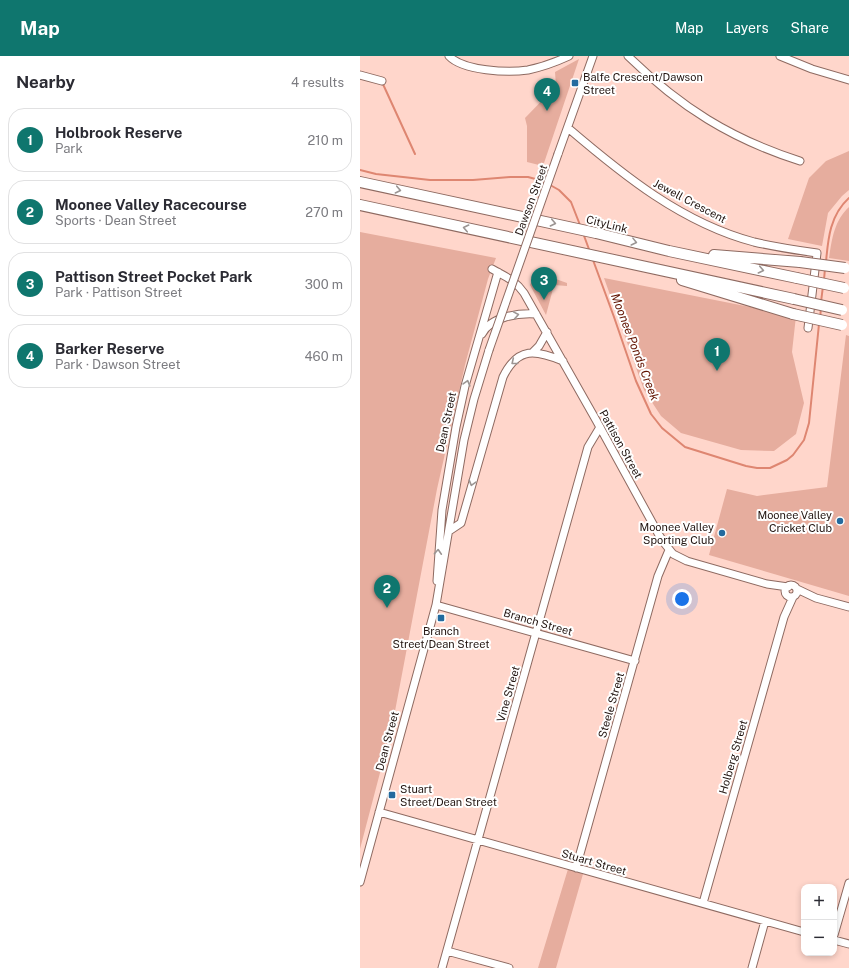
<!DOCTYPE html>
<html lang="en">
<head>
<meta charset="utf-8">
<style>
  :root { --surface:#fff; --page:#f7f7f7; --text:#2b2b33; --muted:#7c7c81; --line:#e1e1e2; --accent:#0f766e }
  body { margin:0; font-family:"Public Sans",sans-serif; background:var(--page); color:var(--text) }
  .controls { position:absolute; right:12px; bottom:12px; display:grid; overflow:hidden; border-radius:8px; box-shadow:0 2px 6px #0003 }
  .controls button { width:36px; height:36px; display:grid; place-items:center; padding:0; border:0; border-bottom:1px solid var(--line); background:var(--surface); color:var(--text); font:20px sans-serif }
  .you { position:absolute; left:322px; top:543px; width:14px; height:14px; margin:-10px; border:3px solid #fff; border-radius:50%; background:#1a73e8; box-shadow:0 0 0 6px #1a73e833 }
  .badge { display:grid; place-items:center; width:26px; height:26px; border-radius:50%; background:var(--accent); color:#fff; font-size:13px; font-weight:700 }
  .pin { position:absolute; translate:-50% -33px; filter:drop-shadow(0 1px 2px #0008) }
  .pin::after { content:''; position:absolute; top:21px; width:14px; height:12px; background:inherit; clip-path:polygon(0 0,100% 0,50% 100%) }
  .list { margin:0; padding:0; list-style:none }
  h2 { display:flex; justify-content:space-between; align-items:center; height:52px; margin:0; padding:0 16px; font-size:17px }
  h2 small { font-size:13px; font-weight:400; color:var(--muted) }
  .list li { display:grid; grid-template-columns:26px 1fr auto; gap:12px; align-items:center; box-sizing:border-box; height:64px; margin:0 8px 8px; padding:0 8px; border:1px solid var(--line); border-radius:16px }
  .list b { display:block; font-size:15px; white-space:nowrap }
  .list p { margin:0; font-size:13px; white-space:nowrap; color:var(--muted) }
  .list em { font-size:13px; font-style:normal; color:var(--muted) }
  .map { position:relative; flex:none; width:489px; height:912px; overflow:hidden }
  header { display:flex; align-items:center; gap:24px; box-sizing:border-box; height:56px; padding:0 20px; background:var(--accent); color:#fff }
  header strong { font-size:19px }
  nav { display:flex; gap:22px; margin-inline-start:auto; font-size:14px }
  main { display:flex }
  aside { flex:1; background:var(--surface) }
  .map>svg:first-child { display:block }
  .green { fill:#e6ad9e }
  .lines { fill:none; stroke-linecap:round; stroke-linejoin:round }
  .stream { stroke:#de8671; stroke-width:2 }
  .minor-casing { stroke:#8e6a61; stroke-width:9 }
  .highway-casing { stroke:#8e6a61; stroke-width:12 }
  .minor { stroke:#fff; stroke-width:7 }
  .highway { stroke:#fff; stroke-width:10 }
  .minor-bridge-casing { stroke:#8e6a61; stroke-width:9; stroke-linecap:butt }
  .highway-bridge-casing { stroke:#8e6a61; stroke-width:12; stroke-linecap:butt }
  .minor-bridge { stroke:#fff; stroke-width:7 }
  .highway-bridge { stroke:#fff; stroke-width:10 }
  .oneway { stroke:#9b9593 }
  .poi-dot { fill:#236a9e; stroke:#fff; stroke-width:1.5 }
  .labels { text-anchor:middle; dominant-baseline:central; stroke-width:4; stroke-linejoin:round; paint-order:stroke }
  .poi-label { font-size:11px; fill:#211410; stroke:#fff; text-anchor:start }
  .street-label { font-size:11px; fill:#211410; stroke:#fff }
  .water-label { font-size:12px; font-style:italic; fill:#621301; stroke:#fff }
</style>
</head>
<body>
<header>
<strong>Map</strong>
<nav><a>Map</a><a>Layers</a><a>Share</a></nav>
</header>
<main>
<aside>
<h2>Nearby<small>4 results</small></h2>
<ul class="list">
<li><span class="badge">1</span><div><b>Holbrook Reserve</b><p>Park</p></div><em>210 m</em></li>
<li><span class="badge">2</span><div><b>Moonee Valley Racecourse</b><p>Sports · Dean Street</p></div><em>270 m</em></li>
<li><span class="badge">3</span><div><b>Pattison Street Pocket Park</b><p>Park · Pattison Street</p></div><em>300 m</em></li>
<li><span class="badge">4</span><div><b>Barker Reserve</b><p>Park · Dawson Street</p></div><em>460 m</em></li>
</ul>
</aside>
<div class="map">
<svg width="489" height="912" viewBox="0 0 489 912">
  <rect width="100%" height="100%" fill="#ffd6cb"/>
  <path class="green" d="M219,3L183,110L167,106V70L165,62L196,30L195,16Z
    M489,95V134L482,140L468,157L462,190L428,183L449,122L466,105Z
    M489,151V205L469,202C472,183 474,165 489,151Z
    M0,176L136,202L128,223L105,309L77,433L32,671L0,793Z
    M176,216L207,227V230L194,229L186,259L170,229Z
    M244,222L436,260L432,296L444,347L436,378L414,395L381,394L321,377L301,360L284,334Z
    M486,279L489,280V540L349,499L367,433L397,440L467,431Z
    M208,813L223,818L196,912H178Z"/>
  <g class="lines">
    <path class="stream" d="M22,26L55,98
      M0,114L16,118L70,124H113L150,121H168L183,125L199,134L211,146L220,169
      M223,177L230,196
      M233,204L254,261L276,325L291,358L302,372L325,391L386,410L397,412H410L427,404L433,399L444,384L449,367L459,268
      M466,206C468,183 470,159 489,142
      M464,224L465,212
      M461,246L463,230
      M460,262L461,252"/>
    <g class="minor-casing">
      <path id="minor" d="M89,0C103,15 148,17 168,14C182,11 196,6 209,0
        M268,0C320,51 371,83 440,105
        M420,0L452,13L489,24
        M0,19L22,25
        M208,72C263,119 322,167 394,186C415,191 436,194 457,197L448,272
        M198,98L233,0
        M132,213C146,221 155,224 164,237L236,364L299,479L305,488L313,498L327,505L407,528L428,531
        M122,278C131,260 159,257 176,258
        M173,296L179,290L187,276
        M89,475L101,467L143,321C158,290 176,294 203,305
        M77,525L82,454L96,371L105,330L138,216
        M425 535a6 6 0 1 1 12 0a6 6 0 1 1-12 0Z
        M437,533L456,542L489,551
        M76,549L275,605
        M19,756L444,876
        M216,812L298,520L309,494
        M0,826L76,549L104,384L114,343L129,294
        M343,847L424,561L433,541
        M474,879L489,827
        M474,884L489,888
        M87,895L149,912
        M82,912L228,391L240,371
        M392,912L405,865"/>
    </g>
    <g class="highway-casing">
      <path id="highway" d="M0,126L236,177L309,195L437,222
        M0,149L434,243
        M354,199L440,206
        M322,224L433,258"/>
    </g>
    <use href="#minor" class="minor"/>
    <use href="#highway" class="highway"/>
    <g class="minor-bridge-casing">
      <path id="minor-bridge" d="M129,294L198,98"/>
    </g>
    <g class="highway-bridge-casing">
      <path id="highway-bridge" d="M440,206L485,212
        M437,222L484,232
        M434,243L482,254
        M433,258L482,269"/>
    </g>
    <use href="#minor-bridge" class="minor-bridge"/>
    <use href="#highway-bridge" class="highway-bridge"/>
  </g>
  <defs><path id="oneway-chevron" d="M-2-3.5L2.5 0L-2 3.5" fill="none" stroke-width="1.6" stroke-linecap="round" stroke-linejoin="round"/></defs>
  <g class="oneway">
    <use href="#oneway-chevron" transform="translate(38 134) rotate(12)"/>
    <use href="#oneway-chevron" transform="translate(193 167) rotate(12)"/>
    <use href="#oneway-chevron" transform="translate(106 172) rotate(-168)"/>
    <use href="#oneway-chevron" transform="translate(274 186) rotate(14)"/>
    <use href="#oneway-chevron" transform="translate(401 214) rotate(12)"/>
    <use href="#oneway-chevron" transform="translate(156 259) rotate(-10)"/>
    <use href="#oneway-chevron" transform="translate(154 306) rotate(141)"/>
    <use href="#oneway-chevron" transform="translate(107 327) rotate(-74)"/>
    <use href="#oneway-chevron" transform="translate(112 427) rotate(106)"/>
    <use href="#oneway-chevron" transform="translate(78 496) rotate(-87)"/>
  </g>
  <g class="poi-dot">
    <rect x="211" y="23" width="8" height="8" rx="2"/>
    <circle cx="480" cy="465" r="4"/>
    <circle cx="362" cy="477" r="4"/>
    <rect x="77" y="558" width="8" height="8" rx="2"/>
    <rect x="28" y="735" width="8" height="8" rx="2"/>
  </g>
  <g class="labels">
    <g class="poi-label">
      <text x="223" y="21">Balfe Crescent/Dawson<tspan x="223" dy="13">Street</tspan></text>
      <text x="472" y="459" text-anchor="end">Moonee Valley<tspan x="472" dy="13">Cricket Club</tspan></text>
      <text x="354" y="471" text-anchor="end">Moonee Valley<tspan x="354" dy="13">Sporting Club</tspan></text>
      <text x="81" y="575" text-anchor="middle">Branch<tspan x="81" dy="13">Street/Dean Street</tspan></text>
      <text x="40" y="733">Stuart<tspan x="40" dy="13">Street/Dean Street</tspan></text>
    </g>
    <g class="street-label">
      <text transform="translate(171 144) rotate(-70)">Dawson Street</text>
      <text transform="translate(330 145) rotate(28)">Jewell Crescent</text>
      <text transform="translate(247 168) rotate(14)">CityLink</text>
      <text transform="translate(86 366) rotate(-78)">Dean Street</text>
      <text transform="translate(261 388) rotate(61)">Pattison Street</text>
      <text transform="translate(178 566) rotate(16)">Branch Street</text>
      <text transform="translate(148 638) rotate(-74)">Vine Street</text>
      <text transform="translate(251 649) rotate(-74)">Steele Street</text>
      <text transform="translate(27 685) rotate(-75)">Dean Street</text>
      <text transform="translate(373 701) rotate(-74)">Holberg Street</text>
      <text transform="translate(234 806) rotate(16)">Stuart Street</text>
    </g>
    <g class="water-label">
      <text transform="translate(275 291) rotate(69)">Moonee Ponds Creek</text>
    </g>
  </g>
</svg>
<div class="controls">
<button>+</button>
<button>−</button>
</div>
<div class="you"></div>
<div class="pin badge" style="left:357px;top:315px">1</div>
<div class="pin badge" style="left:27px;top:552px">2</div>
<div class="pin badge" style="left:184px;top:244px">3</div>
<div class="pin badge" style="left:187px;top:55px">4</div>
</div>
</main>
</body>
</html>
